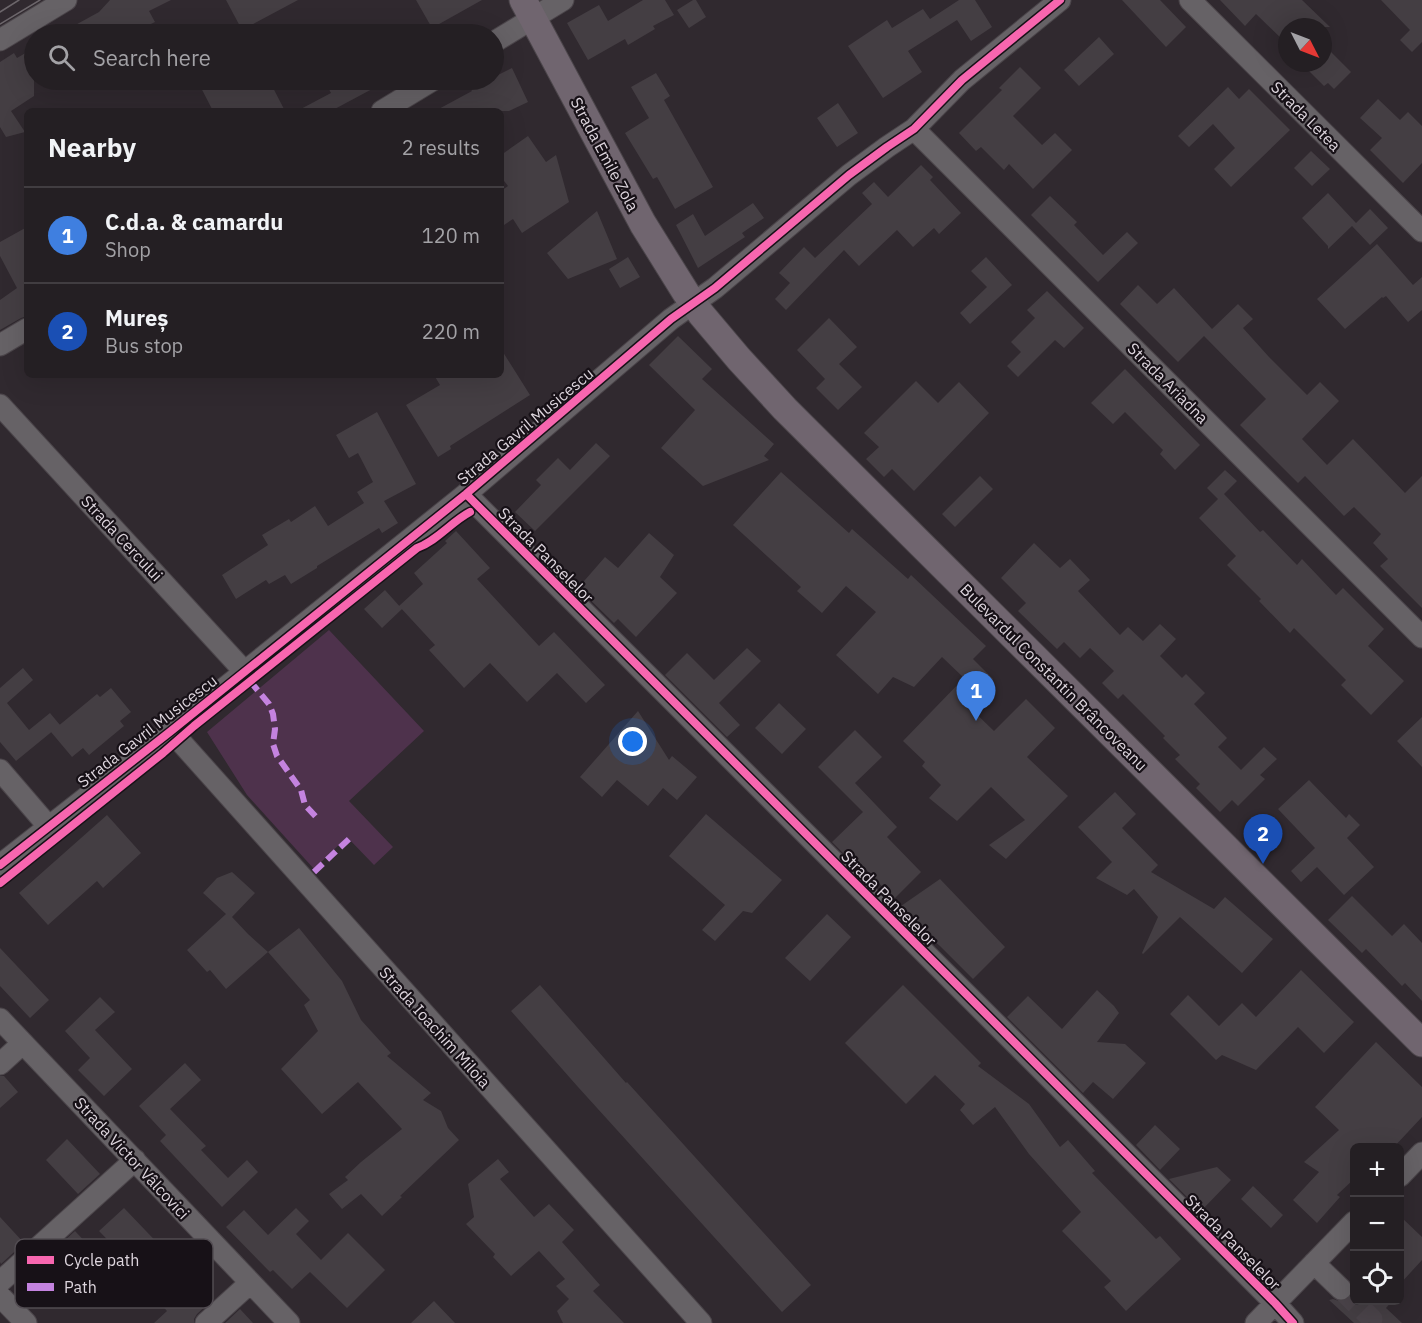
<!DOCTYPE html>
<html lang="en">
<head>
<meta charset="utf-8">
<style>
  :root { --surface:#241f23; --page:#2c272b; --text:#f1f3f6; --muted:#a3a2a6; --line:#413d41; --accent:#2563eb }
  body { margin:0; font-family:"IBM Plex Sans",sans-serif; background:var(--page); color:var(--text) }
  .controls { position:absolute; right:18px; bottom:18px; display:grid; overflow:hidden; border-radius:9px; box-shadow:0 6px 24px #0002 }
  .controls button { width:54px; height:54px; display:grid; place-items:center; padding:0; border:0; border-bottom:2px solid var(--line); background:var(--surface); color:var(--text); font:30px sans-serif }
  .compass { position:absolute; left:1278px; top:18px; width:54px; height:54px; border-radius:50%; background:var(--surface); box-shadow:0 6px 24px #0002; rotate:132deg }
  .you { position:absolute; left:633px; top:742px; width:21px; height:21px; margin:-15px; border:4px solid #fff; border-radius:50%; background:#1a73e8; box-shadow:0 0 0 9px #1a73e833 }
  .badge { display:grid; place-items:center; width:39px; height:39px; border-radius:50%; background:var(--accent); color:#fff; font-size:20px; font-weight:700 }
  .pin { position:absolute; translate:-50% -50px; filter:drop-shadow(0 2px 3px #0008) }
  .pin::after { content:''; position:absolute; top:32px; width:21px; height:18px; background:inherit; clip-path:polygon(0 0,100% 0,50% 100%) }
  .list { margin:0; padding:0; list-style:none }
  h2 { display:flex; justify-content:space-between; align-items:center; height:78px; margin:0; padding:0 24px; font-size:26px }
  h2 small { font-size:20px; font-weight:400; color:var(--muted) }
  .list li { display:grid; grid-template-columns:39px 1fr auto; gap:18px; align-items:center; box-sizing:border-box; height:96px; padding:0 24px; border-top:2px solid var(--line) }
  .list b { display:block; font-size:22px; white-space:nowrap }
  .list p { margin:0; font-size:20px; white-space:nowrap; color:var(--muted) }
  .list em { font-size:20px; font-style:normal; color:var(--muted) }
  .icon { flex:none; width:33px; height:33px; fill:none; stroke:currentColor; stroke-width:2; stroke-linecap:round; stroke-linejoin:round }
  .map { position:relative; flex:none; width:1422px; height:1323px; overflow:hidden }
  .search { position:absolute; background:var(--surface); box-shadow:0 6px 24px #0002; left:24px; top:24px; width:480px; height:66px; display:flex; align-items:center; gap:15px; box-sizing:border-box; padding:0 21px; border-radius:33px; color:var(--muted); font-size:22px }
  .panel { position:absolute; background:var(--surface); box-shadow:0 6px 24px #0002; left:24px; top:108px; width:480px; height:270px; border-radius:9px }
  .map>svg:first-child { display:block }
  .green { fill:#4e324c }
  .building { fill:#443e43 }
  .lines { fill:none; stroke-linecap:round; stroke-linejoin:round }
  .minor-tunnel { stroke:#4a4349; stroke-width:21; stroke-dasharray:21 10; stroke-linecap:butt }
  .minor-casing { stroke:#4b454a; stroke-width:23 }
  .major-casing { stroke:#4b454a; stroke-width:29 }
  .minor { stroke:#666266; stroke-width:21 }
  .major { stroke:#70656f; stroke-width:27 }
  .tram { stroke:#6c666b; stroke-width:1.5 }
  .quiet { stroke:#c483df; stroke-width:6; stroke-dasharray:12 6; stroke-linecap:butt }
  .cycleway-casing { stroke:#171117; stroke-width:11 }
  .cycleway { stroke:#f766af; stroke-width:8 }
  .labels { text-anchor:middle; dominant-baseline:central; stroke-width:4.5; stroke-linejoin:round; paint-order:stroke }
  .street-label { font-size:16px; fill:#ddd5dd; stroke:#171117 }
  .key { fill:#171117; stroke:#524c52; stroke-width:1.5 }
  .key-label { font-size:16px; fill:#ddd5dd }
</style>
</head>
<body>
<div class="map">
<svg width="1422" height="1323" viewBox="0 0 1422 1323">
  <rect width="100%" height="100%" fill="#30292f"/>
  <path class="green" d="M329,630L424,731L349,801L393,847L374,865L347,837L314,869L247,795L207,732Z"/>
  <path class="building" d="M110,0H171L149,11L155,22L130,34H59L99,12Z
    M226,0H298L242,30Z
    M416,0H482L432,28Z
    M643,0H665L674,15L653,26L655,29L628,45L625,39L588,60L567,23L599,5L608,21Z
    M693,0H696L706,17L689,28L677,10Z
    M959,0H975L992,27L971,41L957,20L908,51L922,72L883,98L848,46L887,20L892,28L923,9L930,19Z
    M1122,0H1160L1186,27L1166,47Z
    M1220,0H1302L1330,27H1287V44L1256,14L1245,26Z
    M1381,0H1422V42L1412,52L1400,40L1410,30Z
    M1099,37L1114,54L1079,86L1064,70Z
    M34,48V96L11,111L25,132L6,137L0,127V62L14,53L17,58Z
    M1328,49L1351,72L1334,89L1328,83L1324,86L1308,70L1315,63H1323V55Z
    M1020,67L1041,88L1013,116L1042,145L1055,133L1072,150L1033,189L1009,164L1004,170L981,147L976,151L959,133L1002,90L999,88Z
    M512,68L528,102L509,111H435L472,91L470,88L488,80H494V77Z
    M656,73L670,96L664,100L713,187L675,209L657,177L653,179L625,133L649,118L631,87Z
    M197,80H269L285,111H213Z
    M324,80H389L331,111H297L331,93Z
    M1228,87L1239,99L1249,89L1290,130L1231,187L1214,169L1235,148L1213,124L1189,147L1178,136Z
    M1378,99L1400,120L1408,112L1422,126V163L1403,183L1370,150L1382,138L1360,118Z
    M838,103L858,133L837,147L817,118Z
    M528,136L546,162L556,155L569,202L522,233L513,219L501,227V191L508,186L501,177V155Z
    M1311,151L1330,169L1312,186L1294,168Z
    M921,165L933,177L930,180L961,213L939,234L934,228L913,247L897,230L859,266L844,250L786,310L775,299L790,283L779,273L804,247L815,258L872,204L862,193L874,182L888,197Z
    M1328,193L1356,223L1370,209L1388,228L1370,245L1352,226L1328,249V246L1302,218Z
    M1050,196L1077,222L1074,225L1103,255L1127,232L1138,243L1098,282L1031,215Z
    M753,203L764,218L742,233L745,237L698,268L676,225L693,214L705,236Z
    M597,211L617,259L568,279L547,253Z
    M27,227V316L21,318L0,330V300L17,288L0,256V242Z
    M1377,244L1413,285L1422,277V310L1408,322L1386,296L1383,298L1382,297L1345,329L1317,299Z
    M628,257L640,277L620,288L609,269Z
    M986,257L1012,285L970,324L960,313L987,287L971,271Z
    M1138,285L1157,304L1174,288L1212,329L1238,304L1253,319L1243,328L1269,357L1307,395L1320,382L1339,401L1302,439L1327,465L1353,439L1405,493L1422,476V608L1380,566L1388,559L1373,543L1381,534L1354,507L1344,516L1305,476L1298,483L1240,425L1266,399L1204,336L1178,362L1120,304Z
    M1047,291L1084,328L1064,348L1055,340L1018,377L1007,366L1021,352L1011,342L1035,318L1027,310Z
    M829,318L857,347L839,364L862,387L838,410L816,388L825,379L797,350Z
    M678,336L712,369L702,379L774,444L764,456L769,460L703,486L661,448L695,410L649,365Z
    M501,349L530,395L450,446L451,449L438,457L406,405L440,385L434,375H501Z
    M1125,369L1200,445L1175,470L1160,454L1163,450L1125,412L1113,424L1091,403Z
    M916,381L938,403L959,382L989,413L914,491L892,469L884,477L866,459L879,447L864,433Z
    M377,412L416,484L384,501L398,523L382,533L379,528L317,566V568L291,584L285,575L269,584L266,580L236,599L222,575L268,545L262,535L289,519L291,522L315,506L328,526L364,503L357,492L373,482L358,453L349,458L336,435Z
    M596,443L610,456L535,531L515,512L541,485L536,480L558,458L570,470Z
    M1225,470L1237,481L1224,494L1260,532L1263,530L1297,565L1302,559L1336,595L1343,588L1384,629L1368,646L1404,681L1371,715L1341,685L1346,680L1294,628L1290,633L1259,601L1261,599L1227,565L1236,556L1199,518L1218,499L1207,488Z
    M781,472L849,533L852,529L908,579L911,575L986,646L973,659L993,679L967,705L994,731L1026,699L1055,728L1027,757L1068,796L1006,859L989,845L1025,820L991,787L957,821L929,798L941,785L922,766L925,762L903,741L964,678L942,657L914,687L893,677L878,694L836,655L876,612L846,586L822,613L797,591L801,587L733,525Z
    M980,476L993,489L955,527L942,514Z
    M456,531L490,568L477,579L539,646L554,632L605,685L586,703L557,673L527,702L490,663L464,688L429,650L435,645L399,606L423,584L414,573L447,543L445,541Z
    M649,533L674,555L660,577L677,593L636,637L618,619L614,623L578,588L605,557L618,568Z
    M1034,543L1060,568L1070,559L1090,580L1078,591L1120,635L1128,627L1143,641L1160,624L1176,639L1160,656L1182,678L1186,674L1205,693L1194,704L1227,738L1218,747L1241,770L1264,747L1277,759L1260,775L1265,779L1238,806L1232,800L1220,812L1196,788L1200,784L1175,759L1180,755L1163,738L1165,736L1123,694L1118,699L1102,683L1114,671L1090,648L1080,658L1064,642L1057,649L1018,611L1026,603L1001,578Z
    M385,590L402,609L382,628L364,609Z
    M747,648L761,661L719,703L740,725L727,737L665,675L687,653L714,680Z
    M23,668L33,680L7,703L29,730L50,713L60,725L16,761L0,742V688Z
    M111,688L131,712L120,721L124,726L89,755L83,748L72,757L51,732L97,694L100,697Z
    M779,703L806,729L782,754L755,728Z
    M638,711L669,760L672,756L697,777L677,800L663,788L648,806L617,780L602,797L580,777Z
    M1422,717V767L1397,741Z
    M855,730L882,757L855,783L897,827L887,837L921,872L894,899L859,862L855,865L832,842L863,812L818,767Z
    M1309,780L1346,818L1349,814L1360,825L1347,838L1374,867L1344,895L1317,867L1301,882L1291,871L1315,848L1278,809Z
    M1115,792L1136,814L1122,828L1158,865L1151,872L1214,909L1225,897L1273,939L1242,973L1180,917L1143,954L1142,953L1158,917L1134,889L1127,895L1096,878L1112,862L1078,827Z
    M706,814L782,880L752,913L743,911L715,941L702,930L725,905L669,856Z
    M107,815L141,853L103,888L97,881L48,925L19,893Z
    M232,872L255,893L232,917L248,934L268,952L226,989L210,970L207,972L187,950L226,914L203,893L217,878Z
    M940,879L1005,947L973,979L940,946L915,925L917,922L901,906Z
    M1352,896L1392,936L1404,924L1422,943V1001L1405,983L1402,986L1366,949L1362,953L1328,920Z
    M827,914L851,937L810,981L785,958Z
    M299,928L342,981L361,1020L391,1053L387,1056L431,1093L423,1100L441,1111L448,1128L459,1140L400,1196L402,1197L382,1216L361,1194L342,1209L329,1194L348,1180L345,1177L361,1162L402,1129L358,1082L322,1114L281,1069L318,1031L304,1005L310,1000L268,952Z
    M0,948L49,1000L30,1018L0,986Z
    M1301,970L1354,1022L1324,1053L1298,1027L1256,1070L1222,1055L1216,1060L1170,1014L1188,995L1219,1026L1242,1003L1256,1017Z
    M540,985L626,1083L627,1082L811,1285L782,1312L578,1087L511,1011Z
    M903,985L981,1063L978,1066L1029,1104L1060,1147L1068,1140L1095,1171L1092,1173L1156,1239L1160,1236L1181,1259L1126,1311L1104,1287L1111,1281L1062,1231L1081,1212L1029,1154L995,1107L973,1125L960,1110L965,1104L935,1075L906,1104L845,1043Z
    M1097,990L1114,1006L1119,1013L1097,1042L1125,1044L1146,1063L1113,1099L1093,1082L1083,1093L1007,1017L1028,996L1062,1029Z
    M100,997L115,1012L95,1030L132,1069L104,1096L78,1070L90,1058L65,1031Z
    M1376,1042L1422,1087V1117L1393,1148H1354V1179L1337,1195L1340,1197L1317,1223L1293,1200L1319,1172L1304,1162L1339,1130L1315,1107Z
    M185,1063L201,1080L170,1109L206,1146L201,1150L228,1178L247,1160L258,1172L222,1207L160,1141L166,1135L139,1106Z
    M0,1076H4L18,1092L0,1108Z
    M1155,1125L1180,1149L1160,1170L1136,1145Z
    M67,1139L100,1174L78,1194L46,1160Z
    M498,1159L509,1172L500,1179L534,1217L549,1204L574,1230L562,1242L600,1285L593,1291L624,1323H563L557,1311L569,1299L556,1286L565,1279L539,1251L511,1276L493,1257L495,1254L466,1224L474,1217L468,1184Z
    M1217,1167L1231,1180L1201,1211L1169,1179Z
    M1253,1186L1283,1215L1271,1228L1241,1199Z
    M124,1208L212,1300L197,1314L194,1319V1323H154L167,1311L133,1274L137,1270L99,1231Z
    M296,1208L309,1221L296,1234L321,1260L348,1233L385,1270L347,1308L310,1272L292,1289L273,1270L270,1272L226,1227L244,1210L268,1235Z
    M1400,1216L1422,1237V1260L1400,1284Z
    M0,1217L24,1243L1,1264L0,1262Z
    M75,1231L90,1247L54,1280L58,1283L37,1303L19,1282Z
    M1354,1274V1300H1393L1386,1308L1402,1323H1354L1329,1300L1333,1299L1339,1301H1344L1351,1297L1353,1293V1286L1350,1280Z
    M434,1301L455,1323H411Z
    M240,1309L253,1323H225Z"/>
  <g class="lines">
    <path class="minor-tunnel" d="M1341,1289L1372,1319L1371,1323"/>
    <g class="minor-casing">
      <path id="minor" d="M1190,0L1422,231
        M0,40L66,0
        M494,42L563,0
        M382,111L433,80
        M914,129L1422,637
        M0,345L27,329
        M0,405L244,671
        M466,494L1275,1303L1293,1323
        M171,731L701,1323
        M0,770L49,827
        M0,865L171,731L466,494L671,319L715,288L849,175L887,147L914,129L962,80L1060,0
        M0,1019L289,1323
        M0,1064L23,1043
        M1400,1176L1422,1153
        M1314,1263L1341,1289
        M0,1282L135,1160
        M0,1296L26,1323
        M206,1323L250,1283
        M1256,1323L1354,1222"/>
    </g>
    <g class="major-casing">
      <path id="major" d="M523,0L643,224L686,293L701,314L739,359L785,409L1422,1043"/>
    </g>
    <use href="#minor" class="minor"/>
    <use href="#major" class="major"/>
    <path class="tram" d="M0,12L19,0
      M0,24L40,0"/>
    <path class="quiet" d="M250,681L269,704L273,714L275,729L273,744L277,756L301,790L305,805L317,818
      M314,872L349,839"/>
    <g class="cycleway-casing">
      <path id="cycleway" d="M466,494L1275,1303L1293,1323
        M0,865L171,731L466,494L671,319L715,288L849,175L887,147L914,129L962,80L1060,0
        M0,883L163,753L194,726L417,548C437,541 451,522 470,512"/>
    </g>
    <use href="#cycleway" class="cycleway"/>
  </g>
  <g class="labels">
    <g class="street-label">
      <text transform="translate(1306 116) rotate(45)">Strada Letea</text>
      <text transform="translate(605 154) rotate(62)">Strada Emile Zola</text>
      <text transform="translate(1168 383) rotate(45)">Strada Ariadna</text>
      <text transform="translate(525 426) rotate(-40)">Strada Gavril Musicescu</text>
      <text transform="translate(122 538) rotate(47)">Strada Cercului</text>
      <text transform="translate(546 555) rotate(45)">Strada Panselelor</text>
      <text transform="translate(1054 677) rotate(45)">Bulevardul Constantin Brâncoveanu</text>
      <text transform="translate(147 731) rotate(-38)">Strada Gavril Musicescu</text>
      <text transform="translate(889 898) rotate(45)">Strada Panselelor</text>
      <text transform="translate(435 1027) rotate(48)">Strada Ioachim Miloia</text>
      <text transform="translate(132 1158) rotate(47)">Strada Victor Vâlcovici</text>
      <text transform="translate(1233 1242) rotate(45)">Strada Panselelor</text>
    </g>
  </g>
  <rect x="15" y="1239" width="198" height="69" rx="9" class="key"/>
  <rect x="27" y="1256" width="27" height="8" fill="#f766af"/>
  <rect x="27" y="1283" width="27" height="8" fill="#c483df"/>
  <g class="key-label">
    <text x="64" y="1266">Cycle path</text>
    <text x="64" y="1293">Path</text>
  </g>
</svg>
<div class="controls">
<button>+</button>
<button>−</button>
<button><svg class="icon" aria-label="locate" viewBox="0 0 24 24"><circle cx="12" cy="12" r="6"/><path d="M12 2v4M12 18v4M2 12h4M18 12h4"/></svg></button>
</div>
<svg class="compass" viewBox="-18 -18 36 36"><path d="M0-13l5 13h-10z" fill="#e53935"/><path d="M0 13l5-13h-10z" fill="#a3a2a6"/></svg>
<div class="you"></div>
<div class="pin badge" style="left:976px;top:721px;background:#3f7fe0">1</div>
<div class="pin badge" style="left:1263px;top:864px;background:#1a4fb4">2</div>
<div class="search"><svg class="icon" aria-label="search" viewBox="0 0 24 24"><circle cx="10" cy="10" r="6"/><path d="M15 15l6 6"/></svg>Search here</div>
<section class="panel">
<h2>Nearby<small>2 results</small></h2>
<ul class="list">
<li><span class="badge" style="background:#3f7fe0">1</span><div><b>C.d.a. &amp; camardu</b><p>Shop</p></div><em>120 m</em></li>
<li><span class="badge" style="background:#1a4fb4">2</span><div><b>Mureș</b><p>Bus stop</p></div><em>220 m</em></li>
</ul>
</section>
</div>
</body>
</html>
